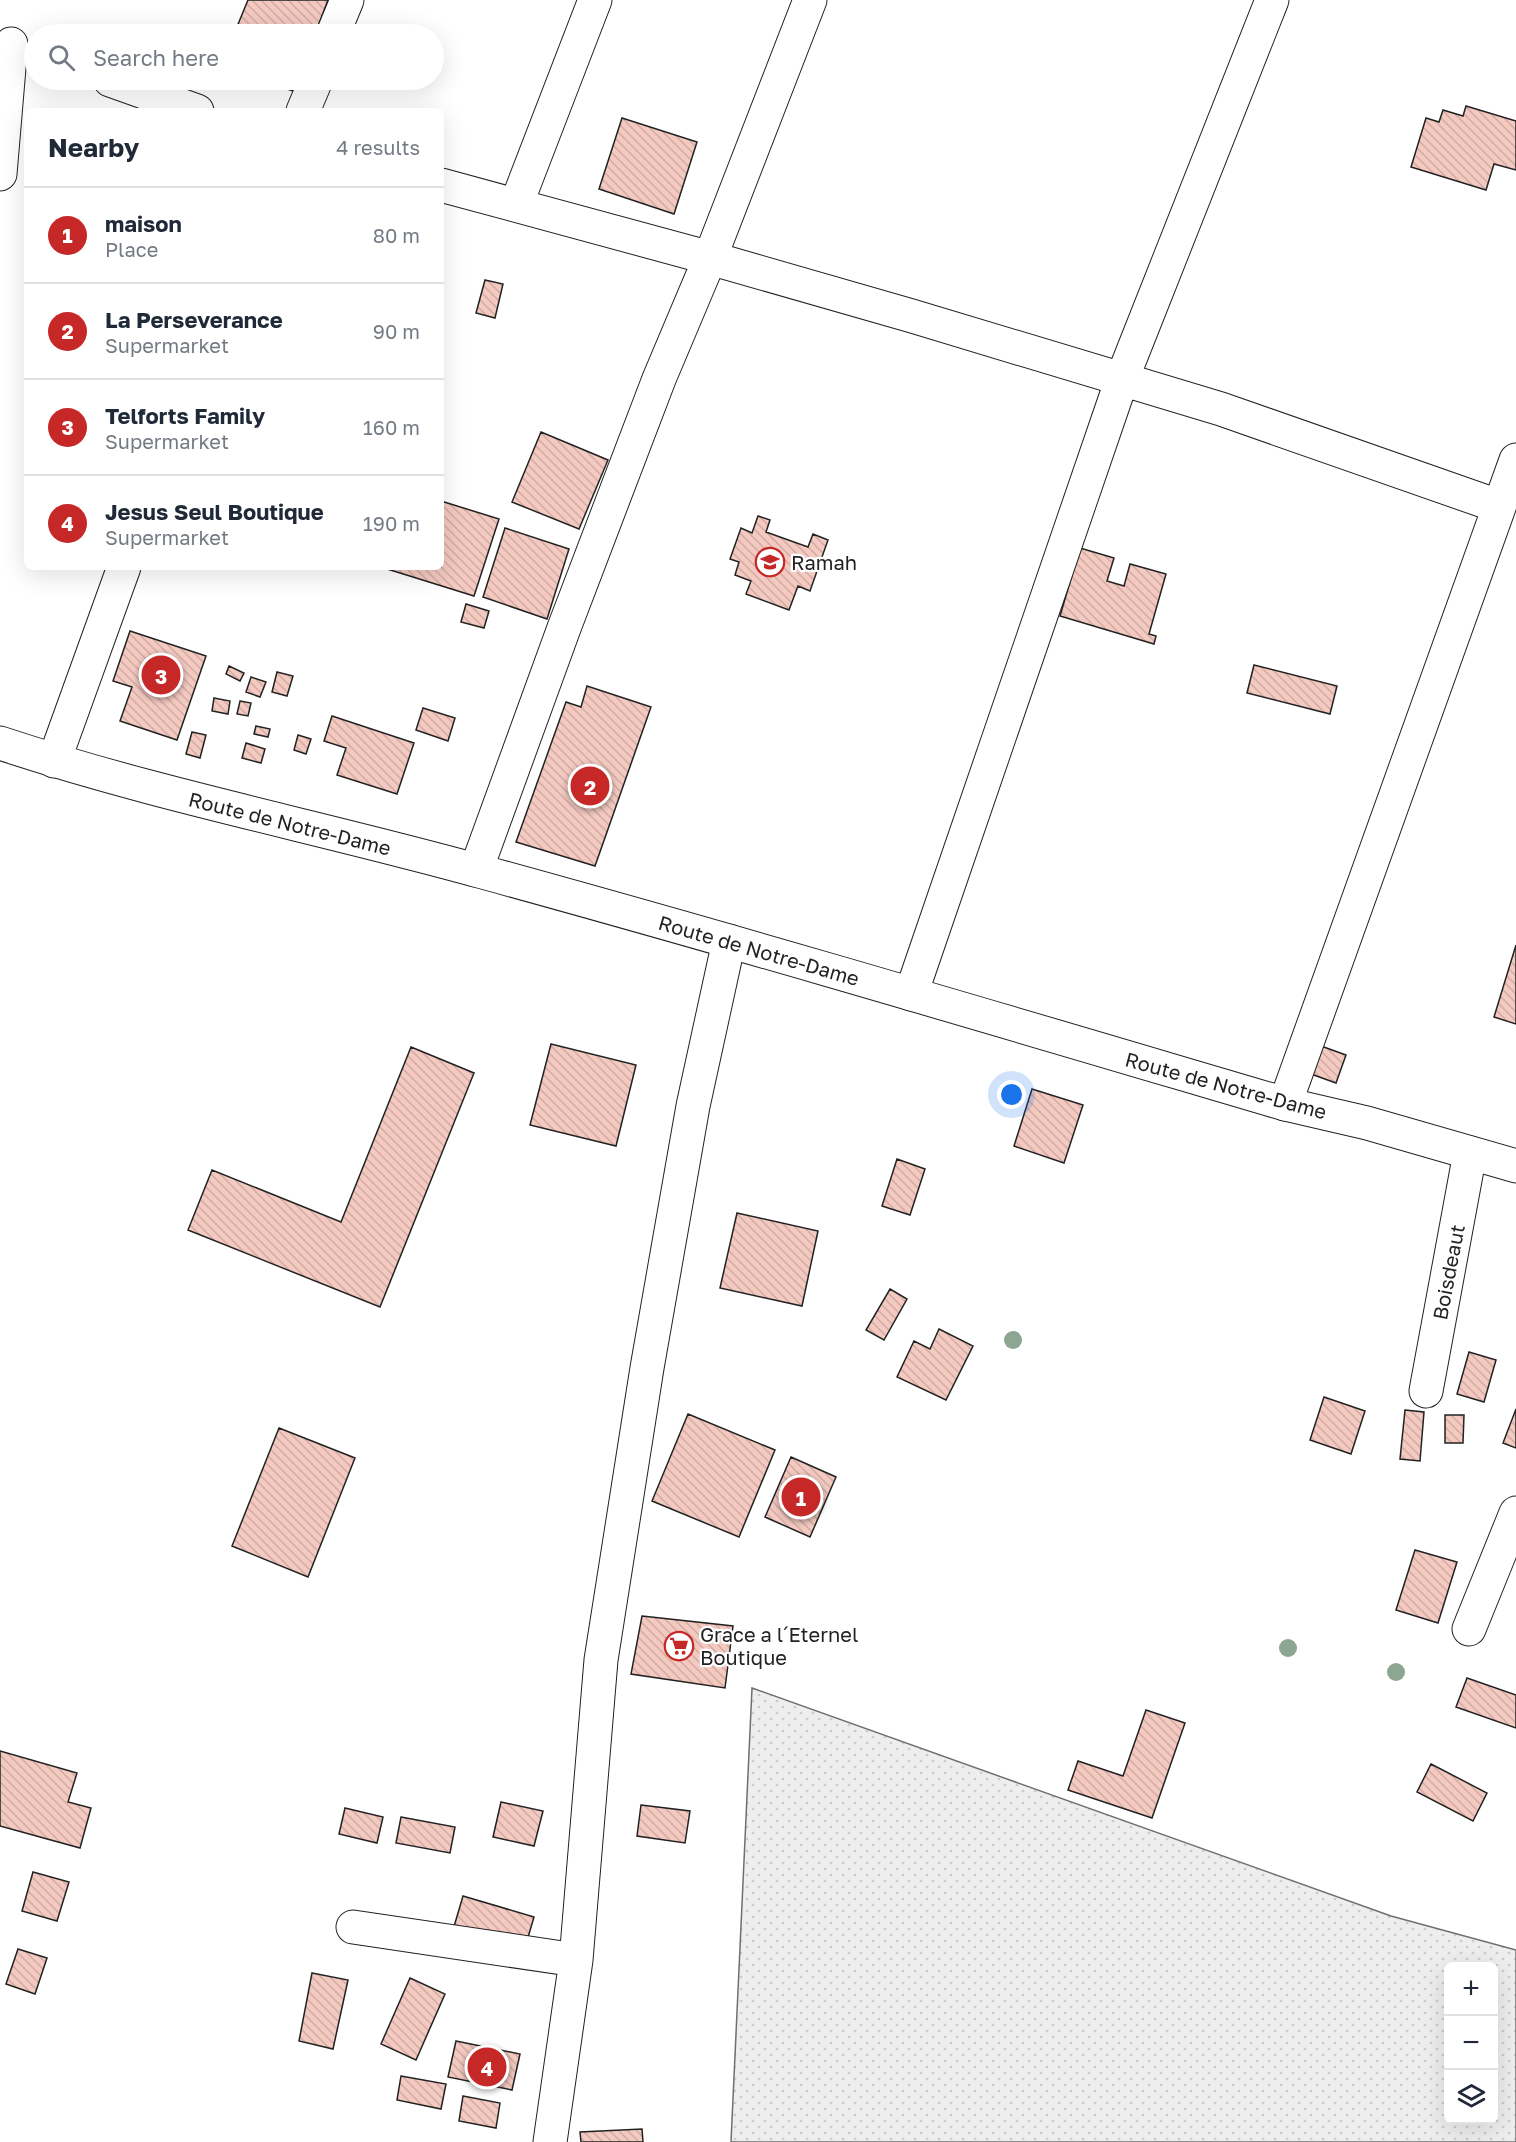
<!DOCTYPE html>
<html lang="en">
<head>
<meta charset="utf-8">
<style>
  :root { --surface:#fff; --page:#f6f6f7; --text:#1f2937; --muted:#747a83; --line:#e0e1e3; --accent:#c62828 }
  body { margin:0; font-family:"Golos Text",sans-serif; background:var(--page); color:var(--text) }
  .controls { position:absolute; right:18px; bottom:18px; display:grid; overflow:hidden; border-radius:9px; box-shadow:0 6px 24px #0002 }
  .controls button { width:54px; height:54px; display:grid; place-items:center; padding:0; border:0; border-bottom:2px solid var(--line); background:var(--surface); color:var(--text); font:30px sans-serif }
  .you { position:absolute; left:1012px; top:1095px; width:21px; height:21px; margin:-15px; border:4px solid #fff; border-radius:50%; background:#1a73e8; box-shadow:0 0 0 9px #1a73e833 }
  .badge { display:grid; place-items:center; width:39px; height:39px; border-radius:50%; background:var(--accent); color:#fff; font-size:20px; font-weight:700 }
  .pin { position:absolute; translate:-50% -50%; border:3px solid #fff; box-shadow:0 2px 6px #0006 }
  .list { margin:0; padding:0; list-style:none }
  h2 { display:flex; justify-content:space-between; align-items:center; height:78px; margin:0; padding:0 24px; font-size:26px }
  h2 small { font-size:20px; font-weight:400; color:var(--muted) }
  .list li { display:grid; grid-template-columns:39px 1fr auto; gap:18px; align-items:center; box-sizing:border-box; height:96px; padding:0 24px; border-top:2px solid var(--line) }
  .list b { display:block; font-size:22px; white-space:nowrap }
  .list p { margin:0; font-size:20px; white-space:nowrap; color:var(--muted) }
  .list em { font-size:20px; font-style:normal; color:var(--muted) }
  .icon { flex:none; width:33px; height:33px; fill:none; stroke:currentColor; stroke-width:2; stroke-linecap:round; stroke-linejoin:round }
  .map { position:relative; flex:none; width:1516px; height:2142px; overflow:hidden }
  .search { position:absolute; background:var(--surface); box-shadow:0 6px 24px #0002; left:24px; top:24px; width:420px; height:66px; display:flex; align-items:center; gap:15px; box-sizing:border-box; padding:0 21px; border-radius:33px; color:var(--muted); font-size:22px }
  .panel { position:absolute; background:var(--surface); box-shadow:0 6px 24px #0002; left:24px; top:108px; width:420px; height:462px; border-radius:9px }
  .map>svg:first-child { display:block }
  .grass { fill:url(#grass-dots); stroke:#6f6f6f; stroke-width:1.5; fill-rule:evenodd }
  .building { fill:url(#building-back-hatch); stroke:#222; stroke-width:1.5 }
  .lines { fill:none; stroke-linecap:round; stroke-linejoin:round }
  .street-casing { stroke:#222; stroke-width:35 }
  .secondary-casing { stroke:#222; stroke-width:35 }
  .street { stroke:#fff; stroke-width:33 }
  .secondary { stroke:#fff; stroke-width:33 }
  .tree { fill:#8da692 }
  .labels { text-anchor:middle; dominant-baseline:central; stroke-width:4.5; stroke-linejoin:round; paint-order:stroke }
  .poi-label { font-size:20px; fill:#222; stroke:#fff; text-anchor:start }
  .street-label { font-size:20px; fill:#222; stroke:#fff }
</style>
</head>
<body>
<div class="map">
<svg width="1516" height="2142" viewBox="0 0 1516 2142">
  <defs>
    <pattern id="grass-dots" width="8" height="8" patternUnits="userSpaceOnUse" patternTransform="scale(1.5)"><rect width="8" height="8" fill="#eee"/><path d="M2 2h.1M6 6h.1" fill="none" stroke="#ccc" stroke-width="1.8" stroke-linecap="round"/></pattern>
    <pattern id="building-back-hatch" width="6" height="6" patternUnits="userSpaceOnUse" patternTransform="scale(1.5)"><rect width="6" height="6" fill="#f3c9c0"/><path d="M-1 5l2 2M0 0l6 6M5-1l2 2" fill="none" stroke="#d0aca5"/></pattern>
  </defs>
  <rect width="100%" height="100%" fill="#fff"/>
  <path class="grass" d="M752,1688L1391,1916L1516,1950V2142H731ZM1448,1966H1494V2120H1448Z"/>
  <path class="building" d="M248,0H328L315,34H234Z
    M263,80H297L293,91Z
    M1466,106L1516,121V170L1494,164L1486,190L1411,167L1426,118L1439,122L1443,110L1463,116Z
    M622,118L697,142L674,214L599,189Z
    M485,280L503,284L495,318L476,313Z
    M541,432L608,460L579,529L512,502Z
    M441,501L499,519L474,596L384,568L441,567Z
    M758,516L770,520L766,532L808,547L813,534L828,540L810,591L798,586L789,610L746,594L751,581L735,575L739,562L730,559L741,528L752,533Z
    M505,528L569,549L547,619L483,597Z
    M1080,548L1114,558L1107,581L1124,586L1130,564L1166,574L1149,634L1156,636L1154,644L1060,616Z
    M466,604L489,611L484,628L461,622Z
    M130,631L206,656L177,740L120,721L132,687L113,681Z
    M1254,665L1337,686L1330,714L1247,693Z
    M229,666L244,673L240,681L226,674Z
    M277,672L293,676L287,696L272,692Z
    M251,677L266,682L260,697L246,692Z
    M587,686L651,707L595,866L516,842L566,702L581,707Z
    M214,698L230,701L228,714L212,711Z
    M240,701L251,703L248,716L237,714Z
    M423,708L455,718L448,741L416,730Z
    M332,716L414,743L397,794L337,775L346,748L324,741Z
    M256,726L270,729L268,737L254,734Z
    M192,732L206,735L200,758L186,754Z
    M298,735L311,739L306,754L294,750Z
    M246,743L265,749L261,763L242,758Z
    M1516,945V1024L1494,1017Z
    M551,1044L636,1065L616,1146L530,1125Z
    M1321,1046L1346,1055L1336,1083L1311,1074Z
    M411,1047L474,1073L380,1307L188,1230L212,1170L341,1222Z
    M1032,1089L1083,1105L1064,1163L1014,1146Z
    M897,1159L925,1169L910,1215L882,1206Z
    M737,1213L818,1231L802,1306L720,1288Z
    M890,1289L907,1299L884,1340L866,1330Z
    M939,1329L973,1346L946,1400L897,1377L914,1341L930,1349Z
    M1469,1352L1496,1360L1484,1402L1457,1394Z
    M1324,1397L1365,1411L1351,1454L1310,1440Z
    M1516,1409V1448L1503,1443Z
    M1405,1410L1424,1412L1420,1461L1400,1459Z
    M688,1414L775,1450L739,1537L652,1501Z
    M1445,1415H1464L1463,1443H1445Z
    M279,1428L355,1458L308,1577L232,1546Z
    M791,1457L836,1477L810,1537L765,1517Z
    M1415,1550L1457,1562L1438,1623L1396,1610Z
    M642,1616L733,1626L725,1688L631,1674Z
    M1467,1678L1516,1695V1728L1456,1707Z
    M1146,1710L1185,1723L1152,1818L1068,1790L1078,1761L1123,1776Z
    M0,1751L77,1773L68,1802L91,1808L80,1848L0,1826Z
    M1431,1764L1487,1793L1473,1821L1417,1792Z
    M501,1802L543,1811L534,1846L493,1837Z
    M641,1805L690,1811L685,1843L637,1836Z
    M345,1808L383,1817L377,1843L339,1834Z
    M401,1817L455,1827L450,1853L396,1843Z
    M33,1872L69,1882L57,1921L22,1911Z
    M463,1896L534,1917L524,1951L453,1930Z
    M18,1949L47,1958L35,1994L6,1984Z
    M312,1973L348,1980L333,2049L299,2041Z
    M410,1978L445,1994L416,2060L381,2044Z
    M456,2041L520,2054L512,2090L448,2077Z
    M401,2076L446,2084L441,2109L397,2100Z
    M463,2096L500,2103L496,2128L459,2121Z
    M642,2129L643,2142H581L580,2132Z"/>
  <g class="lines">
    <g class="street-casing">
      <path id="street" d="M333,34L347,0
        M110,80L197,111
        M303,111L316,80
        M0,174L11,44
        M441,185L710,258L912,316L1221,409L1498,506
        M516,205L595,0
        M54,761L124,567
        M476,870L564,628L659,379L710,258L810,0
        M911,994L1122,379L1272,0
        M1285,1104L1516,460
        M1426,1391L1470,1153
        M1469,1629L1516,1513
        M353,1927L576,1960
        M550,2142L576,1960L601,1660L647,1368L693,1106L729,941"/>
    </g>
    <g class="secondary-casing">
      <path id="secondary" d="M0,743C157,795 320,827 479,871C749,945 1017,1025 1285,1104L1367,1123L1516,1166"/>
    </g>
    <use href="#street" class="street"/>
    <use href="#secondary" class="secondary"/>
  </g>
  <g class="tree">
    <circle cx="1013" cy="1340" r="9"/>
    <circle cx="1288" cy="1648" r="9"/>
    <circle cx="1396" cy="1672" r="9"/>
  </g>
  <defs>
    <g id="school-ring" transform="scale(1.5)"><circle r="9.5" fill="#fff" stroke="#c62828" stroke-width="1.5"/><path d="M0-5L7-2L0 1L-7-2ZM-4 1L0 2.5L4 1V4Q0 6-4 4Z" fill="#c62828"/></g>
    <g id="supermarket-ring" transform="scale(1.5)"><circle r="9.5" fill="#fff" stroke="#c62828" stroke-width="1.5"/><path d="M-6-5.5h2.5l.6 2H6L4.5 2H-2.5L-4.4-4H-6ZM-1.5 3.2a1.3 1.3 0 1 0 .1 0ZM3 3.2a1.3 1.3 0 1 0 .1 0Z" fill="#c62828"/></g>
  </defs>
  <g fill-rule="evenodd">
    <use href="#school-ring" x="770" y="562"/>
    <use href="#supermarket-ring" x="679" y="1646"/>
  </g>
  <g class="labels">
    <g class="poi-label">
      <text x="791" y="562">Ramah</text>
      <text x="700" y="1634">Grace a l´Eternel<tspan x="700" dy="23">Boutique</tspan></text>
    </g>
    <g class="street-label">
      <text transform="translate(290 823) rotate(14)">Route de Notre-Dame</text>
      <text transform="translate(759 950) rotate(16)">Route de Notre-Dame</text>
      <text transform="translate(1226 1085) rotate(15)">Route de Notre-Dame</text>
      <text transform="translate(1448 1272) rotate(-79)">Boisdeaut</text>
    </g>
  </g>
</svg>
<div class="controls">
<button>+</button>
<button>−</button>
<button><svg class="icon" aria-label="layers" viewBox="0 0 24 24"><path d="M12 4l9 5-9 5-9-5zM3 14l9 5 9-5"/></svg></button>
</div>
<div class="you"></div>
<div class="pin badge" style="left:801px;top:1497px">1</div>
<div class="pin badge" style="left:590px;top:786px">2</div>
<div class="pin badge" style="left:161px;top:675px">3</div>
<div class="pin badge" style="left:487px;top:2067px">4</div>
<div class="search"><svg class="icon" aria-label="search" viewBox="0 0 24 24"><circle cx="10" cy="10" r="6"/><path d="M15 15l6 6"/></svg>Search here</div>
<section class="panel">
<h2>Nearby<small>4 results</small></h2>
<ul class="list">
<li><span class="badge">1</span><div><b>maison</b><p>Place</p></div><em>80 m</em></li>
<li><span class="badge">2</span><div><b>La Perseverance</b><p>Supermarket</p></div><em>90 m</em></li>
<li><span class="badge">3</span><div><b>Telforts Family</b><p>Supermarket</p></div><em>160 m</em></li>
<li><span class="badge">4</span><div><b>Jesus Seul Boutique</b><p>Supermarket</p></div><em>190 m</em></li>
</ul>
</section>
</div>
</body>
</html>
